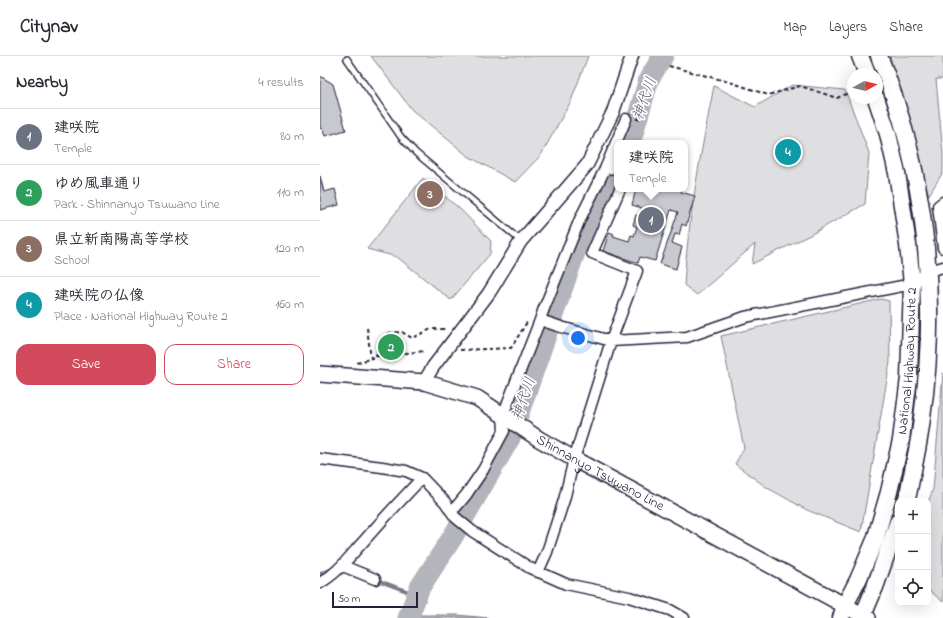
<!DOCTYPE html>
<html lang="en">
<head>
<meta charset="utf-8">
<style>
  :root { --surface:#fff; --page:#f2f2f3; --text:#2b2b33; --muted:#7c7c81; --line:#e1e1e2; --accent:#d1495b }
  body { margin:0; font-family:"Indie Flower","Klee One",sans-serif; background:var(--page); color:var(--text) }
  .controls { position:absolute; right:12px; bottom:12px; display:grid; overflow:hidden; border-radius:8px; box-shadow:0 4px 16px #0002 }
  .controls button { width:36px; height:36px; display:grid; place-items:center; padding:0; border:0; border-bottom:1px solid var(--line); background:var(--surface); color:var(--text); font:20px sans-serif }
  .compass { position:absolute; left:527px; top:12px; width:36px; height:36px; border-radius:50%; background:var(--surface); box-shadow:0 4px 16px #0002; rotate:82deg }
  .scale { position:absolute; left:12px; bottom:10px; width:86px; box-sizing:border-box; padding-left:4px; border:2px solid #22223b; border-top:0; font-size:11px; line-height:14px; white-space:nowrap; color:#22223b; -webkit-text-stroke:3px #fff; paint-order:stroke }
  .you { position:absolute; left:258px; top:282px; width:14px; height:14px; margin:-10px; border:3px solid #fff; border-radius:50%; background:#1a73e8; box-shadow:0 0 0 6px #1a73e833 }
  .badge { display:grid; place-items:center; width:26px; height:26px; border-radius:50%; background:var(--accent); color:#fff; font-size:13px; font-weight:700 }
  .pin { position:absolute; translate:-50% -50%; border:2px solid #fff; box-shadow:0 1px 4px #0006 }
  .popup { position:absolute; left:294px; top:84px; width:74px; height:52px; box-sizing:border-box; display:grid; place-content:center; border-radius:8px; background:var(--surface); filter:drop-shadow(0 1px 3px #0005); font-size:13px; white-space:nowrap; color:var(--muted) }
  .popup b { font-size:15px; color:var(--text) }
  .popup::after { content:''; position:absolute; left:50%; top:100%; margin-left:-8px; border:8px solid transparent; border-top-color:var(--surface) }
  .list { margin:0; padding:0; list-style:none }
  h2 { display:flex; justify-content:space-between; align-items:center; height:52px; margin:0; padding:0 16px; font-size:17px }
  h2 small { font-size:13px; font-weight:400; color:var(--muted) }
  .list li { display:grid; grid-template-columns:26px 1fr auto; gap:12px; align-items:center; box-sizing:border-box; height:56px; padding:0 16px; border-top:1px solid var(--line) }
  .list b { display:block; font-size:15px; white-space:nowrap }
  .list p { margin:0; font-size:13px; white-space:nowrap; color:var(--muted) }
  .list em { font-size:13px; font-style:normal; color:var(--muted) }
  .actions { display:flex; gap:8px; padding:12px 16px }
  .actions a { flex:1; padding:9px 0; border:1px solid var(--accent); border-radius:12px; text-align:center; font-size:14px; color:var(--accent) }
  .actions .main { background:var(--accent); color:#fff }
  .icon { flex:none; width:22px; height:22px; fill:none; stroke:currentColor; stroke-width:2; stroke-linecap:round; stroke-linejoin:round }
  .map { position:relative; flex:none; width:623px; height:562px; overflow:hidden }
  header { display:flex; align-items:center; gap:24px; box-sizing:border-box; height:56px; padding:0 20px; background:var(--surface); border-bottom:1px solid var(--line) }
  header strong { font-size:19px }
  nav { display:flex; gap:22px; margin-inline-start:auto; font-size:14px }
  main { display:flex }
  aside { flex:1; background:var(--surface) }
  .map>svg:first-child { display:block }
  .green { fill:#dfdfe2; stroke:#80808e }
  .water { fill:#b4b4bc; stroke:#7a7a88 }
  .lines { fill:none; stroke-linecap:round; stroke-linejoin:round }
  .stream { stroke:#7a7a88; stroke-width:3.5 }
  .river { stroke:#b4b4bc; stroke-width:21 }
  .building { fill:#c8c8cf; stroke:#22223b }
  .service-casing { stroke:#22223b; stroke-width:8 }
  .minor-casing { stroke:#22223b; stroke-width:13 }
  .tertiary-casing { stroke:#22223b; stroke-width:15 }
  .primary-casing { stroke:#22223b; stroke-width:18 }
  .trunk-casing { stroke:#22223b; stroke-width:19 }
  .path { stroke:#22223b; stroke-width:2; stroke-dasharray:4 3; stroke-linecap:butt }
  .service { stroke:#fff; stroke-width:5 }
  .minor { stroke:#fff; stroke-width:10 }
  .tertiary { stroke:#fff; stroke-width:12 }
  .primary { stroke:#fff; stroke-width:15 }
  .trunk { stroke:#fff; stroke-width:16 }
  .labels { text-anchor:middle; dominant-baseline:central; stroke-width:3.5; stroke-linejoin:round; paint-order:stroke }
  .street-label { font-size:14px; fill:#22223b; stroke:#fff }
  .water-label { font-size:15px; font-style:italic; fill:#5c5c6f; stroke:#fff }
</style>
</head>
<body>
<header>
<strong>Citynav</strong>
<nav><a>Map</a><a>Layers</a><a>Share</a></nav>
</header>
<main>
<aside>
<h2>Nearby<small>4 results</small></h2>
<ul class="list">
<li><span class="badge" style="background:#6b7280">1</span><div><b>建咲院</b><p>Temple</p></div><em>80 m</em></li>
<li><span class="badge" style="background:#2e9e5b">2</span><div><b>ゆめ風車通り</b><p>Park · Shinnanyo Tsuwano Line</p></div><em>110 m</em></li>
<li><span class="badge" style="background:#8d6e63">3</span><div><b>県立新南陽高等学校</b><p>School</p></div><em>120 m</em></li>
<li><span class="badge" style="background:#0f9aa8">4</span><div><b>建咲院の仏像</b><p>Place · National Highway Route 2</p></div><em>160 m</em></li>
</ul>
<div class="actions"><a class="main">Save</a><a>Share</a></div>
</aside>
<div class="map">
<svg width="623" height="562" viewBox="0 0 623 562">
  <rect width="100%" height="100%" fill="#fff"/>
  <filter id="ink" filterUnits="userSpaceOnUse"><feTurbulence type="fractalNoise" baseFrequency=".025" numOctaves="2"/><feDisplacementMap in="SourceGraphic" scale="8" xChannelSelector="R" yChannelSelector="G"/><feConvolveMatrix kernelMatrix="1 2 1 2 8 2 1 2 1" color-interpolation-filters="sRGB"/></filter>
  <g filter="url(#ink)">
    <path class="green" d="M51,0H268L251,45L221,99L195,126L148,100L92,54Z
      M570,0H623V23H616L623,98V116L609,139L587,73L576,24Z
      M472,29L525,34L549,97L545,148L490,179L432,208L435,188L377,239L364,229C368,162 381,96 394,30L435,51Z
      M103,122L140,153L171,185L170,198L131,244L77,201L47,193Z
      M561,243L569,245L570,306L541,476L487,454L446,431L415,408L424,392L401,280Z
      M623,317V546L608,533V447L613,433Z"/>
    <path class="water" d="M89,559H137L169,562H78Z"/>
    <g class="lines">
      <path class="stream" d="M0,517L14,513
        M57,524L97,539"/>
      <path class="river" d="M310,87L329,23L343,0
        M88,562L100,531L132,482L190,382L259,185L297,113"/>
    </g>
    <path class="building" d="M0,20L13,28L26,74L5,80L2,72L0,73Z
      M0,120L4,136L15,133L19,149L0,154Z
      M316,133H362L361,136L375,140L366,170L362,168L359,179L355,178L352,187L362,191L356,213L340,208L358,156L351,154L335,205L320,201L318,207L283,195L289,176L294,178L293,180L309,185L311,179L314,180L317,171L313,169L316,159L320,160L322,152L312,149Z"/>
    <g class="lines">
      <g class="service-casing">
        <path id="service" d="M27,3L81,81L96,97L201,185"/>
      </g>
      <g class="minor-casing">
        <path id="minor" d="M285,113L297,112
          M623,146L618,150L623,192
          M220,264L241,271L291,285L367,281L425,261L592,228L609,215L623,211
          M0,403L62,411L86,415L102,422L125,446L135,461L152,475L210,512L246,528L309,541L350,554L364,562
          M130,454L136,451L146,439L163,414L184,375L183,359L220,264L223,255L260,163L285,113L306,63
          M23,510L55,523
          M218,516L227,496L244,444L254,403L291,285L317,215L272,197L300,133
          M0,527C18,517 29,501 43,486C62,464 82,443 102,422"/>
      </g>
      <g class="tertiary-casing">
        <path id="tertiary" d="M104,326L113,311L169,237L201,185L267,109L293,56L312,0"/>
      </g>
      <g class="primary-casing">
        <g id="primary">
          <path id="s1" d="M0,318L104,326L157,342L219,383L254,403L548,562"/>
        </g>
      </g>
      <g class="trunk-casing">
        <g id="trunk">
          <path d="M540,0L547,18"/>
          <path d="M559,0C606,114 619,240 602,362C600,381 596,400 592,419C590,427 589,437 586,445"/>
          <path id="s2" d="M521,562L525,549L538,524L555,484L569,436L581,384L589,322L592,228L588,189L577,117L568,78L556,42"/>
          <path d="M542,562L555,531L578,466"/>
        </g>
      </g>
      <path class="path" d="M349,10L413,27L448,39L480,30L517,42L533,35
        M316,63H323
        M47,272L51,303
        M140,294L191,292L207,266
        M56,301L58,288L68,277L82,276L92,282L111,273H127
        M37,307L58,300L105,295"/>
      <use href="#service" class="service"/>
      <use href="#minor" class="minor"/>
      <use href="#tertiary" class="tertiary"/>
      <use href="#primary" class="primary"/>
      <use href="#trunk" class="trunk"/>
    </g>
  </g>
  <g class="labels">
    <g class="street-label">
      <text stroke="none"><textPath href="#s2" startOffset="268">National Highway Route 2</textPath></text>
      <text stroke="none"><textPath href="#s1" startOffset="304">Shinnanyo Tsuwano Line</textPath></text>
    </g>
    <g class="water-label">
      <text transform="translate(325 43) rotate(-71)">神代川</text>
      <text transform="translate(204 343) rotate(-71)">神代川</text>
    </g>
  </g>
</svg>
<div class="controls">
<button>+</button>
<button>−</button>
<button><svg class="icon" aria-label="locate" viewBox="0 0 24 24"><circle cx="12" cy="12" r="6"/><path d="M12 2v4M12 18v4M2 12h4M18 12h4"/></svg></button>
</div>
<svg class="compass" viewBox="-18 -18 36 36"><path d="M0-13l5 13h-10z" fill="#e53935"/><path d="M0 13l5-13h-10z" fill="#7c7c81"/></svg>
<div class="scale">50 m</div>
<div class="you"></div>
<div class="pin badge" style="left:331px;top:164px;background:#6b7280">1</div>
<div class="popup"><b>建咲院</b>Temple</div>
<div class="pin badge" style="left:71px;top:291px;background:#2e9e5b">2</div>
<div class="pin badge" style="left:110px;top:138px;background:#8d6e63">3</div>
<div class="pin badge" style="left:468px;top:96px;background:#0f9aa8">4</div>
</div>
</main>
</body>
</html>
